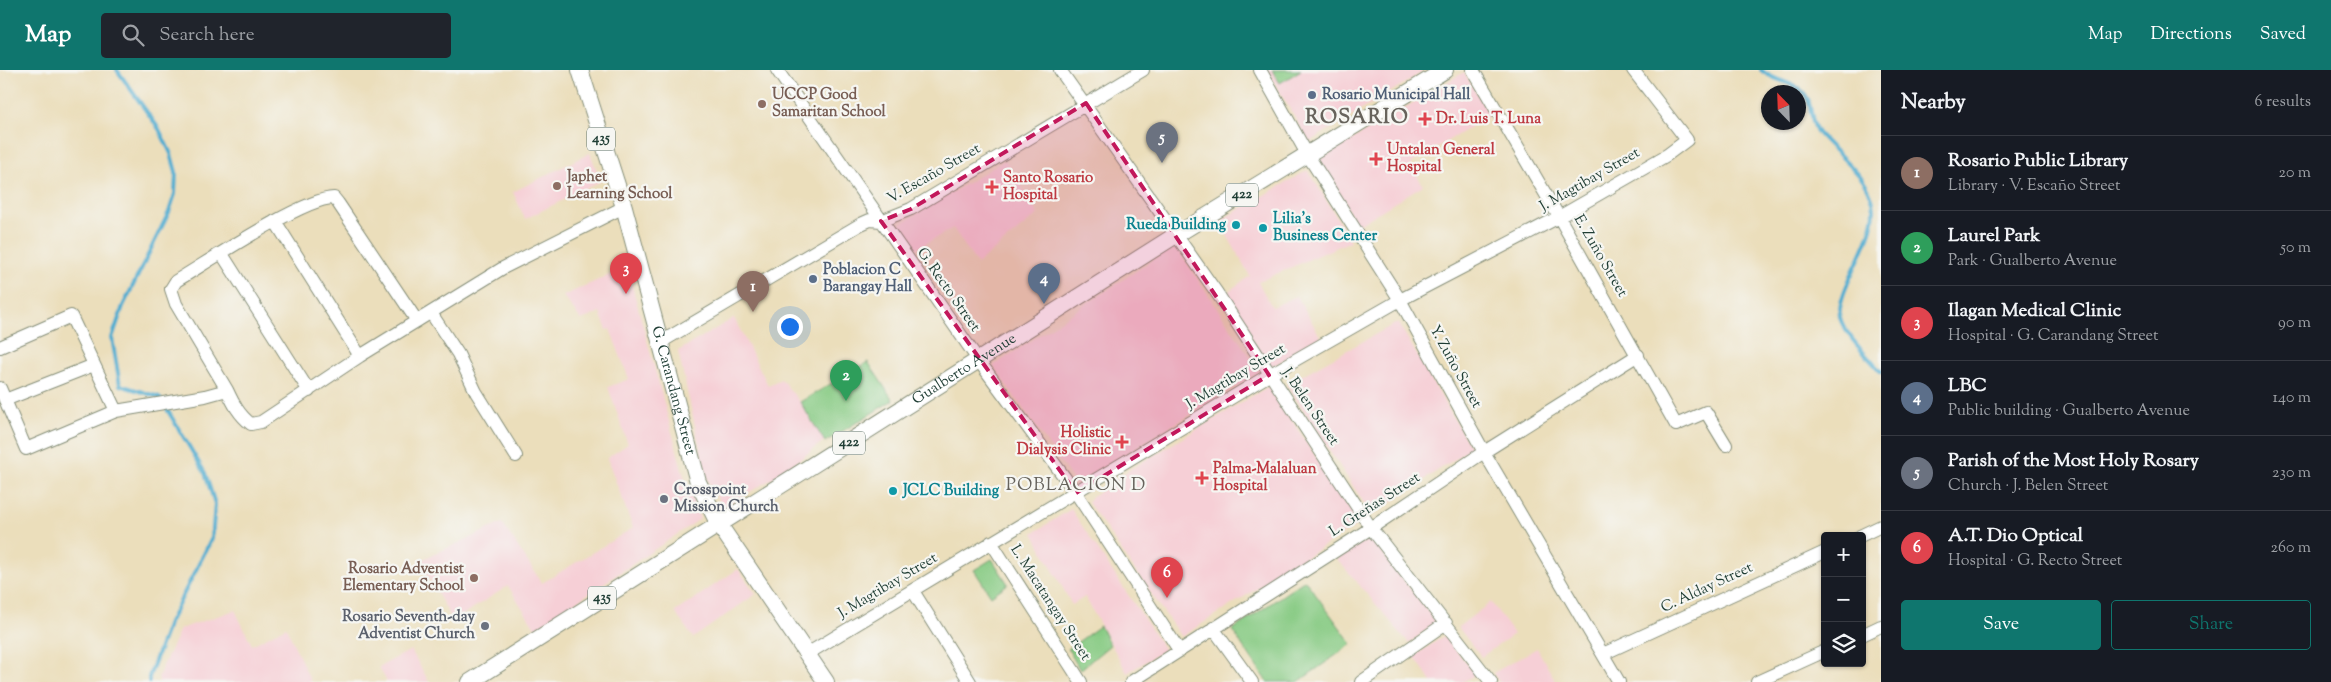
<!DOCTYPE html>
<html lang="en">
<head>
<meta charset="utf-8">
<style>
  :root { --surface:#171b24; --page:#20242c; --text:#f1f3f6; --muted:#9ea1a6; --line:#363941; --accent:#0f766e }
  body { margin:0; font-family:"Sorts Mill Goudy",serif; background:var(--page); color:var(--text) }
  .controls { position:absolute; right:15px; bottom:15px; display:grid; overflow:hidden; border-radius:5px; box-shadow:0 1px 4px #0004 }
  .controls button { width:45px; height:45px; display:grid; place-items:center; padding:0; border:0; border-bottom:1px solid var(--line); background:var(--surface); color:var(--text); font:25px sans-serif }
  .compass { position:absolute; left:1761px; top:15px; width:45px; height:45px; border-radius:50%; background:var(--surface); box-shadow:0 1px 4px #0004; rotate:337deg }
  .you { position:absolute; left:789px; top:256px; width:18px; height:18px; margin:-12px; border:4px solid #fff; border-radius:50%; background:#1a73e8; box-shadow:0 0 0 8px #1a73e833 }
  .badge { display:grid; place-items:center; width:32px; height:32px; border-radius:50%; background:var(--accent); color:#fff; font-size:16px; font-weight:700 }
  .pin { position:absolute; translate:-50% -41px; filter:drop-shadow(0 1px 2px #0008) }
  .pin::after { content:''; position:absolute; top:26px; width:18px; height:15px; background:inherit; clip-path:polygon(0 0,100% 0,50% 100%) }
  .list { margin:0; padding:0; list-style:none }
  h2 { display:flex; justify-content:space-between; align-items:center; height:65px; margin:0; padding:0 20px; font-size:21px }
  h2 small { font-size:16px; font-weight:400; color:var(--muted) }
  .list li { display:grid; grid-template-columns:32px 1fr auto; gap:15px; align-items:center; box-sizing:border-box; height:75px; padding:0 20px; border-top:1px solid var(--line) }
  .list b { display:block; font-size:19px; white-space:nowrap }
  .list p { margin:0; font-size:16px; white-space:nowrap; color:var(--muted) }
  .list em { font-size:16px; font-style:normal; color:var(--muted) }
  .actions { display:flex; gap:10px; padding:15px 20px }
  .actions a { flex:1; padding:11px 0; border:1px solid var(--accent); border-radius:5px; text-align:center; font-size:18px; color:var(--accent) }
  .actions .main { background:var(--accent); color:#fff }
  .icon { flex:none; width:28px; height:28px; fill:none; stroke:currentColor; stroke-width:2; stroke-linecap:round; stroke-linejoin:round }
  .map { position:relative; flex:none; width:1881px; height:612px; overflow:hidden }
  header { display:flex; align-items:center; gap:30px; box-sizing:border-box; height:70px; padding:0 25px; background:var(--accent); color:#fff }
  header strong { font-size:24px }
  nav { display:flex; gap:28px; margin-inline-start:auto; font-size:18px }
  .search { width:350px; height:45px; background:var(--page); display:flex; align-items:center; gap:12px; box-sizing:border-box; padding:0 18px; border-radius:5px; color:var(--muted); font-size:19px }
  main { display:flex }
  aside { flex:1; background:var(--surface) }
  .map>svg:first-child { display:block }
  .built { fill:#f6cfd6 }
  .green { fill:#88cb84; stroke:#54845c }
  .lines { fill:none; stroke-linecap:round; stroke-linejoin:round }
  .stream { stroke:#52add0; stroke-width:4 }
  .minor-casing { stroke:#858e78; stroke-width:14 }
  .major-casing { stroke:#858e78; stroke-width:18 }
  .minor { stroke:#fff; stroke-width:12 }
  .major { stroke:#fff; stroke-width:16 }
  .marked { fill:#c2185b; fill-opacity:0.2; stroke:#c2185b; stroke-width:4; stroke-dasharray:10 6; stroke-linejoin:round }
  .service-dot { fill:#5c6f8a; stroke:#f6f6f2; stroke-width:2 }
  .education-dot { fill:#8d6e63; stroke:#f6f6f2; stroke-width:2 }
  .health-dot { fill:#e0444e; stroke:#f6f6f2; stroke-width:2 }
  .culture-dot { fill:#0f9aa8; stroke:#f6f6f2; stroke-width:2 }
  .worship-dot { fill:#6b7280; stroke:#f6f6f2; stroke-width:2 }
  .labels { text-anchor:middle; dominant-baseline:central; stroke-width:4.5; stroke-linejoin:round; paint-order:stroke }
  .shield { fill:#f6f6f2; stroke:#60746d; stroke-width:1 }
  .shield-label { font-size:14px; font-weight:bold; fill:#1f3d34 }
  .education-label { font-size:15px; font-weight:bold; fill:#785e54; stroke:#f6f6f2; text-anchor:start }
  .service-label { font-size:15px; font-weight:bold; fill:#4e5e75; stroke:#f6f6f2; text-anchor:start }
  .health-label { font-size:15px; font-weight:bold; fill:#be3a42; stroke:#f6f6f2; text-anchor:start }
  .street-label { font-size:15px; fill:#1f3d34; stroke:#f6f6f2 }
  .culture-label { font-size:15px; font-weight:bold; fill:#0d838f; stroke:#f6f6f2; text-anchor:start }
  .worship-label { font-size:15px; font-weight:bold; fill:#5b616d; stroke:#f6f6f2; text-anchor:start }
  .quarter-label { font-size:18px; letter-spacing:1px; fill:#67635c; stroke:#f6f6f2 }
  .district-label { font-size:20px; font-weight:bold; letter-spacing:1px; fill:#67635c; stroke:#f6f6f2 }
</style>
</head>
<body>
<header>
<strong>Map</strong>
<div class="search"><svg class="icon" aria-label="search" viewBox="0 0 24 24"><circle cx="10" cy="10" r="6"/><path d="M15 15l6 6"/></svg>Search here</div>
<nav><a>Map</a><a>Directions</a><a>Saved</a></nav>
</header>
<main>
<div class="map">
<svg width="1881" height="612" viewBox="0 0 1881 612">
  <rect width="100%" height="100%" fill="#f6f6f2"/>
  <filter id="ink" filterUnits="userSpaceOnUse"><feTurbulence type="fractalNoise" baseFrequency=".02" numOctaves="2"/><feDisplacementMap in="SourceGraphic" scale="10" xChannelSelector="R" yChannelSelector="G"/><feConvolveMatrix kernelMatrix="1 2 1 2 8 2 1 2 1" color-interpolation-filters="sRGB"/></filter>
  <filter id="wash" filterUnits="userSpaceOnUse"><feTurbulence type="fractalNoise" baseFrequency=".0096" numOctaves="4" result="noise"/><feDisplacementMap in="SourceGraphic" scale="20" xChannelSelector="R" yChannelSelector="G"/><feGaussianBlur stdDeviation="1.12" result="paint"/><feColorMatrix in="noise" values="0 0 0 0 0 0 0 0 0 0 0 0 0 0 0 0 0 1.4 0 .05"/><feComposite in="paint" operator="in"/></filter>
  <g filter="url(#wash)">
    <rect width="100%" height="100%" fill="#ebdebb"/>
    <path class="built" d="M1267,0H1421L1423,2L1309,72Z
      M1464,2L1490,45L1410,94L1423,115L1357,156L1318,90Z
      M590,83L601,111L525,149L513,122Z
      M1005,90L1038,144L977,194L953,158L916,179L899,155Z
      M1308,100L1351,171L1258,212L1272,237L1297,226L1321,268L1270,298L1223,225L1250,206L1219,151Z
      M1175,175L1260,302L1076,414L993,296Z
      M627,197L684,406L700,449L536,559L508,516L453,551L419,491L502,453L542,513L633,458L607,388L628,374L608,317L629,309L610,259L607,260L600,243L581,250L563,226Z
      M734,248L768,315L781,309L800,332L824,371L782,403L723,438L707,409L678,281Z
      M1398,252L1471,378L1372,445L1286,314Z
      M1269,316L1360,453L1181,567L1087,431L1129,400Z
      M1071,439L1165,580L1127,603L1085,527L1072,535L1033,463Z
      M1370,467L1437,553L1409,573L1336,488Z
      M738,499L756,524L693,568L675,542Z
      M1491,532L1514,564L1481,587L1458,557Z
      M235,540L252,575L286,557L311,612H159L158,607L180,559Z
      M1444,566L1476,604L1463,612H1432L1414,586Z
      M1537,578L1556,612H1499L1493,603Z
      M411,580L429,612H387L379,597Z"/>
    <path class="green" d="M1272,0H1301L1280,13Z
      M868,292L893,330L825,372L800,332Z
      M992,489L1008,514L991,526L974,500Z
      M1305,510L1352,574L1298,612H1267L1232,560Z
      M1100,556L1110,575L1080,600L1068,579Z"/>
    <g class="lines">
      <path class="stream" d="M117,0L159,59L171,84L176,102L175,124L169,142L123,236L112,268L120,315L159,327L161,330
        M1761,0C1773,11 1790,11 1802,21C1813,30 1809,51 1818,63C1836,85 1872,107 1874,139C1875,172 1836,220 1840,247C1843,263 1870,289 1881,302
        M149,612V607L169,553L212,468L215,434L205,403L165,336"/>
    </g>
  </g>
  <g filter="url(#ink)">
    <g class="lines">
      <g class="minor-casing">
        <path id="minor" d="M777,0L979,291L1076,423L1179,580
          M1060,0L1217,223L1371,458L1491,612
          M1260,0L1307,84L1400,230L1484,382L1619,612
          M1473,0L1559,147L1676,355L1706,342L1726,375
          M275,151L360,286
          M222,184L309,321
          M431,243L458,284L476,322L516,386
          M661,272L861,154L870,150L881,151L911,139L1143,0
          M0,277L71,246L116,341
          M0,318L26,379L116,341L205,326L227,320C233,333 239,345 251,354L261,352L360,286L503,198L624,137
          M227,320L176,234L171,219L176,211C206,193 305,127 334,128L338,133L417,251
          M5,330L94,295
          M1860,466L1881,456
          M991,472L1081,612
          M913,521L970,612
          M1213,558L1252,612
          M1862,565L1881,556
          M807,584L1269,305L1400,230L1559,147L1667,85L1687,70L1633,0
          M1603,584L1825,482
          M1131,612L1371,458L1484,382L1638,285
          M1361,612L1446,553
          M1757,612L1825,581"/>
      </g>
      <g class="major-casing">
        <g id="major">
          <path id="s1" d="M580,0L624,137L698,412L718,453L826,612"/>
          <path id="s2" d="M470,612L1176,165L1445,0"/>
        </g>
      </g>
      <use href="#minor" class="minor"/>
      <use href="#major" class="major"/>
    </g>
  </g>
  <path class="marked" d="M1086,33L1269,305L1076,423L881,151L911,139Z"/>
  <g class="service-dot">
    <circle cx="1312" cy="25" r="5"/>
    <circle cx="813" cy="209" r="5"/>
  </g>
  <g class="education-dot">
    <circle cx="762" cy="34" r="5"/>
    <circle cx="557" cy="116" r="5"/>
    <circle cx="474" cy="508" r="5"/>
  </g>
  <g class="health-dot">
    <path d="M1422.5 41.5h5v5h5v5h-5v5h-5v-5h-5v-5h5z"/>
    <path d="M1373.5 81.5h5v5h5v5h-5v5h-5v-5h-5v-5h5z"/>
    <path d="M989.5 109.5h5v5h5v5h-5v5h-5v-5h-5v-5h5z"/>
    <path d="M1119.5 364.5h5v5h5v5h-5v5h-5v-5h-5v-5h5z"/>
    <path d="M1199.5 400.5h5v5h5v5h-5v5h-5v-5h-5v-5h5z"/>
  </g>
  <g class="culture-dot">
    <circle cx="1236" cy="155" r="5"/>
    <circle cx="1263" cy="158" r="5"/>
    <circle cx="893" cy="421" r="5"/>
  </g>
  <g class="worship-dot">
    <circle cx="664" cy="429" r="5"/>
    <circle cx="485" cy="556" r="5"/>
  </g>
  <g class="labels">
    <g class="shield">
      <rect x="587" y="57.5" width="28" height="23" rx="4"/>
      <rect x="1226" y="113.5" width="32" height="23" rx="4"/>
      <rect x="833" y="361.5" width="32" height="23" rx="4"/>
      <rect x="588" y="516.5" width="28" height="23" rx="4"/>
    </g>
    <g class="shield-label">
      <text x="601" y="69">435</text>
      <text x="1242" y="125">422</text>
      <text x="849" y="373">422</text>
      <text x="602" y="528">435</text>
    </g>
    <g class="education-label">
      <text x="772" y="25">UCCP Good<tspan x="772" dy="17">Samaritan School</tspan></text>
      <text x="567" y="107">Japhet<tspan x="567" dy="17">Learning School</tspan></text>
      <text x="464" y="499" text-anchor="end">Rosario Adventist<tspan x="464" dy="17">Elementary School</tspan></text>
    </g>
    <g class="service-label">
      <text x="1322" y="25">Rosario Municipal Hall</text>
      <text x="823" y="200">Poblacion C<tspan x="823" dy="17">Barangay Hall</tspan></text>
    </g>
    <g class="health-label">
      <text x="1436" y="49">Dr. Luis T. Luna</text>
      <text x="1387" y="80">Untalan General<tspan x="1387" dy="17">Hospital</tspan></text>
      <text x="1003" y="108">Santo Rosario<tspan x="1003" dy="17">Hospital</tspan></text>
      <text x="1111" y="363" text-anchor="end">Holistic<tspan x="1111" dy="17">Dialysis Clinic</tspan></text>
      <text x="1213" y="399">Palma-Malaluan<tspan x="1213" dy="17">Hospital</tspan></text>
    </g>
    <g class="street-label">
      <text transform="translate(934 104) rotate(-30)">V. Escaño Street</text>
      <text transform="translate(1590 110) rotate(-30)">J. Magtibay Street</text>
      <text transform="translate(1600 186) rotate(60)">E. Zuño Street</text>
      <text transform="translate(948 220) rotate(55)">G. Recto Street</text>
      <text transform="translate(1455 297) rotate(61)">Y. Zuño Street</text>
      <text stroke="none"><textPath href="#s2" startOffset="585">Gualberto Avenue</textPath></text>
      <text transform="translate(1236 307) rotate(-31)">J. Magtibay Street</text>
      <text stroke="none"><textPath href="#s1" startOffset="334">G. Carandang Street</textPath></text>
      <text transform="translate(1310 337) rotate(56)">J. Belen Street</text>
      <text transform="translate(1375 435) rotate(-33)">L. Greñas Street</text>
      <text transform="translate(888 516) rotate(-31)">J. Magtibay Street</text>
      <text transform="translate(1707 518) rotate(-25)">C. Alday Street</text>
      <text transform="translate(1050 533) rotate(57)">L. Macatangay Street</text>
    </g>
    <g class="culture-label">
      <text x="1273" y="149">Lilia's<tspan x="1273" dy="17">Business Center</tspan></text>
      <text x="1226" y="155" text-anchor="end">Rueda Building</text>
      <text x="903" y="421">JCLC Building</text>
    </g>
    <g class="worship-label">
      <text x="674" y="420">Crosspoint<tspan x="674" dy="17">Mission Church</tspan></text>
      <text x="475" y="547" text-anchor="end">Rosario Seventh-day<tspan x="475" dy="17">Adventist Church</tspan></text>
    </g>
    <g class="quarter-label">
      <text x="1076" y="416">POBLACION D</text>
    </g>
    <g class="district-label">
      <text x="1357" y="48">ROSARIO</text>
    </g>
  </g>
</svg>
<div class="controls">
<button>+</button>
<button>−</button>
<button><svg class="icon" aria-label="layers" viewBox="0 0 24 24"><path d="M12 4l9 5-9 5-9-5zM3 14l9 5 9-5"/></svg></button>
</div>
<svg class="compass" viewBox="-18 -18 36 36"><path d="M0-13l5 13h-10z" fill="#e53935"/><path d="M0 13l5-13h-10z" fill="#9ea1a6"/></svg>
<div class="you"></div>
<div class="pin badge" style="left:753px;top:242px;background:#8d6e63">1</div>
<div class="pin badge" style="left:846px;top:331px;background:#2e9e5b">2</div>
<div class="pin badge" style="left:626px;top:224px;background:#e0444e">3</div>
<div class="pin badge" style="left:1044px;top:234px;background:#5c6f8a">4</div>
<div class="pin badge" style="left:1162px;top:93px;background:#6b7280">5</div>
<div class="pin badge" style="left:1167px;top:528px;background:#e0444e">6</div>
</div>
<aside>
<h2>Nearby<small>6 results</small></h2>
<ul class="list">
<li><span class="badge" style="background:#8d6e63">1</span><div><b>Rosario Public Library</b><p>Library · V. Escaño Street</p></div><em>20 m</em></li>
<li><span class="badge" style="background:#2e9e5b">2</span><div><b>Laurel Park</b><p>Park · Gualberto Avenue</p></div><em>50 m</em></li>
<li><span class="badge" style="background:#e0444e">3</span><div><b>Ilagan Medical Clinic</b><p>Hospital · G. Carandang Street</p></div><em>90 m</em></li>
<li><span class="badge" style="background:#5c6f8a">4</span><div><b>LBC</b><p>Public building · Gualberto Avenue</p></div><em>140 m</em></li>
<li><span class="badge" style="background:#6b7280">5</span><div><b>Parish of the Most Holy Rosary</b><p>Church · J. Belen Street</p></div><em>230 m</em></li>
<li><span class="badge" style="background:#e0444e">6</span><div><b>A.T. Dio Optical</b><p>Hospital · G. Recto Street</p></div><em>260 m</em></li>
</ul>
<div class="actions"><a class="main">Save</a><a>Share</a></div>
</aside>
</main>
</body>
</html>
